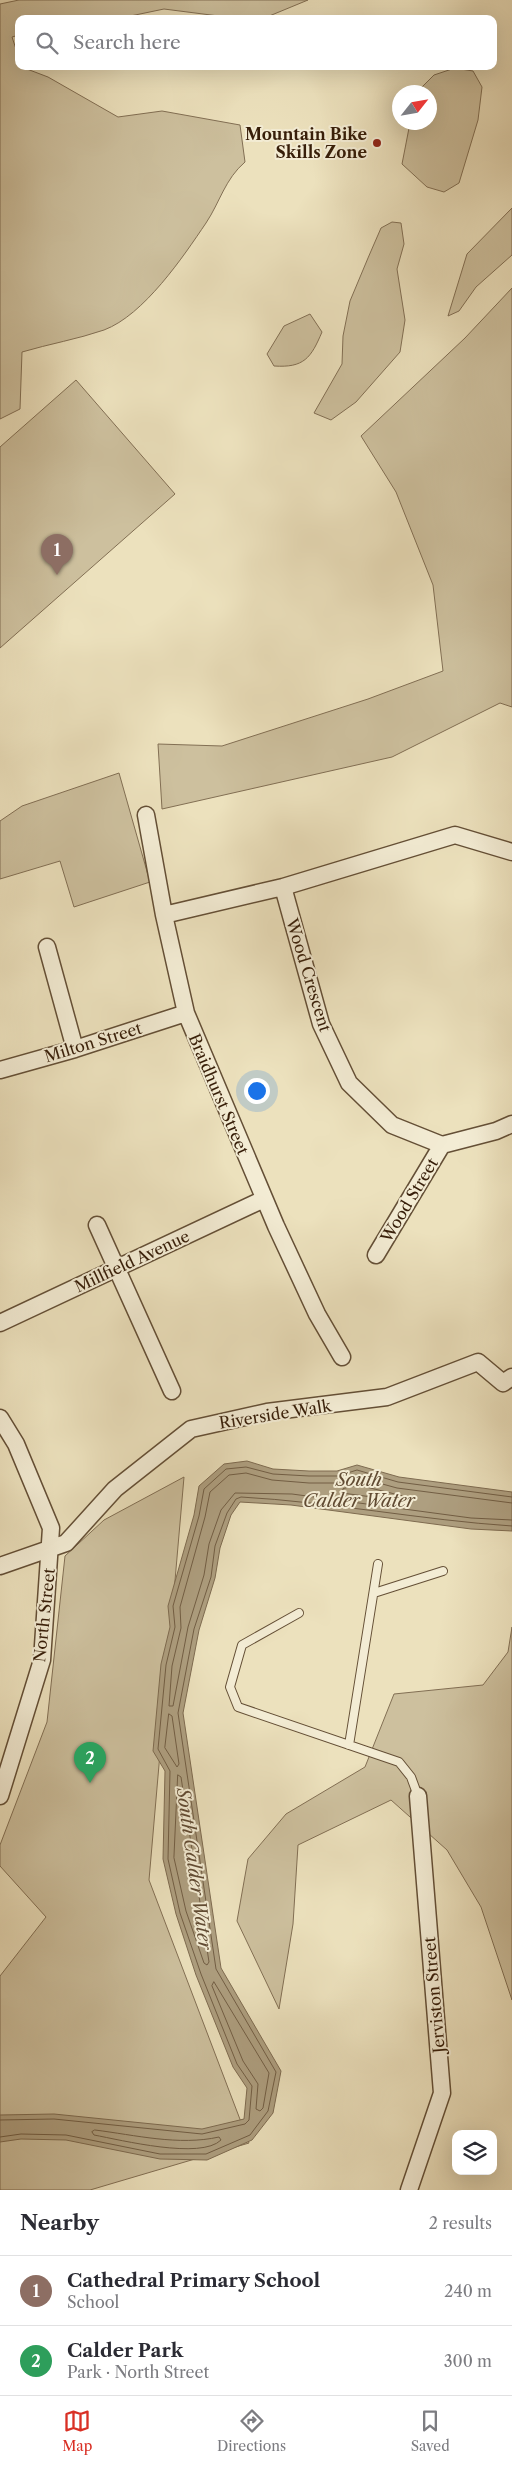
<!DOCTYPE html>
<html lang="en">
<head>
<meta charset="utf-8">
<style>
  :root { --surface:#fff; --page:#f2f2f3; --text:#2b2b33; --muted:#7c7c81; --line:#e1e1e2; --accent:#d93025 }
  body { margin:0; font-family:"Libre Caslon Text",serif; background:var(--page); color:var(--text) }
  .controls { position:absolute; right:15px; bottom:15px; display:grid; overflow:hidden; border-radius:10px; box-shadow:0 5px 20px #0002 }
  .controls button { width:45px; height:45px; display:grid; place-items:center; padding:0; border:0; border-bottom:1px solid var(--line); background:var(--surface); color:var(--text); font:25px sans-serif }
  .compass { position:absolute; left:392px; top:85px; width:45px; height:45px; border-radius:50%; background:var(--surface); box-shadow:0 5px 20px #0002; rotate:59deg }
  .you { position:absolute; left:256px; top:1090px; width:18px; height:18px; margin:-12px; border:4px solid #fff; border-radius:50%; background:#1a73e8; box-shadow:0 0 0 8px #1a73e833 }
  .badge { display:grid; place-items:center; width:32px; height:32px; border-radius:50%; background:var(--accent); color:#fff; font-size:16px; font-weight:700 }
  .pin { position:absolute; translate:-50% -41px; filter:drop-shadow(0 1px 2px #0008) }
  .pin::after { content:''; position:absolute; top:26px; width:18px; height:15px; background:inherit; clip-path:polygon(0 0,100% 0,50% 100%) }
  .list { margin:0; padding:0; list-style:none }
  h2 { display:flex; justify-content:space-between; align-items:center; height:65px; margin:0; padding:0 20px; font-size:21px }
  h2 small { font-size:16px; font-weight:400; color:var(--muted) }
  .list li { display:grid; grid-template-columns:32px 1fr auto; gap:15px; align-items:center; box-sizing:border-box; height:70px; padding:0 20px; border-top:1px solid var(--line) }
  .list b { display:block; font-size:19px; white-space:nowrap }
  .list p { margin:0; font-size:16px; white-space:nowrap; color:var(--muted) }
  .list em { font-size:16px; font-style:normal; color:var(--muted) }
  .icon { flex:none; width:28px; height:28px; fill:none; stroke:currentColor; stroke-width:2; stroke-linecap:round; stroke-linejoin:round }
  .map { position:relative; flex:none; width:512px; height:2190px; overflow:hidden }
  .search { position:absolute; background:var(--surface); box-shadow:0 5px 20px #0002; left:15px; right:15px; top:15px; height:55px; display:flex; align-items:center; gap:12px; box-sizing:border-box; padding:0 18px; border-radius:10px; color:var(--muted); font-size:19px }
  .sheet { height:205px; background:var(--surface) }
  nav { display:flex; justify-content:space-around; align-items:center; box-sizing:border-box; height:70px; border-top:1px solid var(--line); background:var(--surface); font-size:14px; color:var(--muted) }
  nav a { display:grid; justify-items:center; gap:2px }
  nav .on { color:var(--accent) }
  .map>svg:first-child { display:block }
  .green { fill:#cdc09e; stroke:#826f54 }
  .water { fill:#ae9f80; stroke:#7e6b50 }
  .lines { fill:none; stroke-linecap:round; stroke-linejoin:round }
  .shore { stroke:#725e44; stroke-width:1 }
  .lane-casing { stroke:#644f36; stroke-width:10 }
  .street-casing { stroke:#644f36; stroke-width:19 }
  .lane { stroke:#f3ecd4; stroke-width:8 }
  .street { stroke:#f3ecd4; stroke-width:16 }
  .poi-dot { fill:#8f2418; stroke:#f3ecd4; stroke-width:2 }
  .labels { text-anchor:middle; dominant-baseline:central; stroke-width:4; stroke-linejoin:round; paint-order:stroke }
  .poi-label { font-size:16px; font-weight:bold; fill:#371e09; stroke:#f3ecd4; text-anchor:end }
  .street-label { font-size:16px; fill:#371e09; stroke:#f3ecd4 }
  .water-label { font-size:18px; font-style:italic; fill:#614b33; stroke:#f3ecd4 }
</style>
</head>
<body>
<div class="map">
<svg width="512" height="2190" viewBox="0 0 512 2190">
  <rect width="100%" height="100%" fill="#ece1bd"/>
  <filter id="stains"><feTurbulence type="fractalNoise" baseFrequency=".004" numOctaves="4"/><feColorMatrix values="0 0 0 0 .2 0 0 0 0 .09 0 0 0 0 .02 0 0 0 .5 -.17"/></filter>
  <radialGradient id="worn" r=".72"><stop offset=".6" stop-color="#630" stop-opacity="0"/><stop offset="1" stop-color="#630" stop-opacity=".3"/></radialGradient>
  <path class="green" d="M19,0H308L262,19H242L164,9L116,19H19V35L12,37L19,58V66L48,77L118,117L162,111L240,125L245,162C225,179 220,202 206,223C183,257 144,315 104,330C78,339 49,344 22,352L20,409L0,419V4Z
    M455,68L473,71L482,87L478,120L459,183L444,192L427,187L402,164L410,123L430,122V92H417L434,75Z
    M512,208V255L476,287L459,311L448,316L467,254Z
    M392,222L401,223L404,244L397,269L405,320L400,352L356,402L331,420L314,413L342,364L343,336L350,301L368,258L381,228Z
    M512,288V707L500,703L392,757L162,809L158,744L222,746L368,699L443,671L433,585L396,492L361,436L465,338Z
    M310,314L322,332C311,358 304,368 274,366L267,354L284,326Z
    M76,380L175,494L0,648V447Z
    M119,773L150,882L74,907L60,861L0,879V821L22,806Z
    M184,1477L149,1880L249,2143L90,2190H0V1976L46,1917L0,1866V1845L47,1722L65,1556L104,1520Z
    M512,1627V2000L481,1907L447,1850L391,1800L298,1845L293,1924L279,2009L237,1921L248,1859L286,1814L365,1767L394,1694L483,1685L508,1652Z"/>
  <path class="water" d="M247,1461L273,1469L309,1471H337L357,1465L399,1477L512,1492V1531L471,1529L291,1505L240,1502L231,1515L220,1548L215,1578L199,1630L183,1713L221,1968L281,2071L273,2113L252,2140L207,2160L160,2159L66,2140L21,2139L0,2142V2115L54,2114L202,2129L244,2119L247,2088L233,2067L196,1975L176,1914L163,1859L165,1771L153,1751L161,1664L170,1627L168,1606L194,1515L199,1486L224,1464Z"/>
  <g class="lines">
    <path class="shore" d="M358,1485L403,1496L405,1500L402,1501L342,1493L343,1489Z
      M512,1503L397,1488L357,1477L339,1483H309L272,1480L246,1473L229,1475L210,1492L205,1517L180,1607L181,1628L172,1666L169,1706H173L188,1627L204,1575L209,1544L221,1510L235,1493L292,1494L471,1518L512,1520
      M169,1714L172,1716L179,1764L177,1767L165,1748Z
      M178,1775L181,1777L209,1962L207,1965L204,1963L186,1911L174,1858Z
      M214,1982L269,2073L263,2108L260,2111L256,2109L258,2084L243,2061L212,1986Z
      M0,2120L54,2119L202,2134L245,2124L249,2120L252,2086L237,2064L201,1974L180,1913L168,1859L170,1771L158,1749L166,1665L175,1627L173,1606L199,1516L204,1489L226,1469L246,1467L273,1474L309,1476H338L357,1470L398,1482L512,1497
      M95,2130C135,2135 179,2146 219,2137L221,2140C201,2160 121,2140 94,2135L92,2132Z
      M0,2137L21,2134L66,2135L160,2154H206L250,2135L268,2111L276,2072L216,1969L178,1713L194,1629L211,1577L215,1546L227,1513L236,1499L241,1497C331,1502 421,1520 512,1526"/>
    <g class="lane-casing">
      <path id="lane" d="M374,1593L443,1571
        M299,1613L242,1645L230,1687L238,1707L399,1762L411,1777L418,1796
        M349,1745L378,1564"/>
    </g>
    <g class="street-casing">
      <path id="street" d="M146,815L164,915L186,1013L276,1226L317,1314L342,1357
        M283,887L321,1024L349,1083L392,1125L442,1145L496,1131L512,1124
        M164,915L283,887L455,835L512,852
        M47,947L75,1049
        M0,1070L75,1049L186,1013
        M97,1225L172,1391
        M376,1255L442,1145
        M0,1323L264,1199
        M0,1418L16,1444L51,1528L42,1660L0,1796
        M0,1566L66,1543L115,1489L191,1429L267,1412L387,1397L478,1362L503,1383L512,1377
        M409,2190L442,2093L418,1796"/>
    </g>
    <use href="#lane" class="lane"/>
    <use href="#street" class="street"/>
  </g>
  <circle class="poi-dot" cx="377" cy="143" r="5"/>
  <g class="labels">
    <g class="poi-label">
      <text x="367" y="134">Mountain Bike<tspan x="367" dy="18">Skills Zone</tspan></text>
    </g>
    <g class="street-label">
      <text transform="translate(309 975) rotate(73)">Wood Crescent</text>
      <text transform="translate(93 1042) rotate(-17)">Milton Street</text>
      <text transform="translate(219 1094) rotate(67)">Braidhurst Street</text>
      <text transform="translate(409 1200) rotate(-59)">Wood Street</text>
      <text transform="translate(132 1261) rotate(-25)">Millfield Avenue</text>
      <text transform="translate(275 1414) rotate(-9)">Riverside Walk</text>
      <text transform="translate(44 1615) rotate(-84)">North Street</text>
      <text transform="translate(434 1995) rotate(-95)">Jerviston Street</text>
    </g>
    <g class="water-label">
      <text x="359" y="1480">South<tspan x="359" dy="21">Calder Water</tspan></text>
      <text transform="translate(194 1869) rotate(82)">South Calder Water</text>
    </g>
  </g>
  <rect width="100%" height="100%" filter="url(#stains)"/>
  <rect width="100%" height="100%" fill="url(#worn)"/>
</svg>
<div class="controls">
<button><svg class="icon" aria-label="layers" viewBox="0 0 24 24"><path d="M12 4l9 5-9 5-9-5zM3 14l9 5 9-5"/></svg></button>
</div>
<svg class="compass" viewBox="-18 -18 36 36"><path d="M0-13l5 13h-10z" fill="#e53935"/><path d="M0 13l5-13h-10z" fill="#7c7c81"/></svg>
<div class="you"></div>
<div class="pin badge" style="left:57px;top:575px;background:#8d6e63">1</div>
<div class="pin badge" style="left:90px;top:1783px;background:#2e9e5b">2</div>
<div class="search"><svg class="icon" aria-label="search" viewBox="0 0 24 24"><circle cx="10" cy="10" r="6"/><path d="M15 15l6 6"/></svg>Search here</div>
</div>
<section class="sheet">
<h2>Nearby<small>2 results</small></h2>
<ul class="list">
<li><span class="badge" style="background:#8d6e63">1</span><div><b>Cathedral Primary School</b><p>School</p></div><em>240 m</em></li>
<li><span class="badge" style="background:#2e9e5b">2</span><div><b>Calder Park</b><p>Park · North Street</p></div><em>300 m</em></li>
</ul>
</section>
<nav>
<a class="on"><svg class="icon" aria-label="map" viewBox="0 0 24 24"><path d="M3 6l6-2 6 2 6-2v14l-6 2-6-2-6 2zM9 4v14M15 6v14"/></svg>Map</a>
<a><svg class="icon" aria-label="directions" viewBox="0 0 24 24"><path d="M12 3l9 9-9 9-9-9zM9 14v-3h6M13 9l2 2-2 2"/></svg>Directions</a>
<a><svg class="icon" aria-label="saved" viewBox="0 0 24 24"><path d="M7 4h10v16l-5-4-5 4z"/></svg>Saved</a>
</nav>
</body>
</html>
